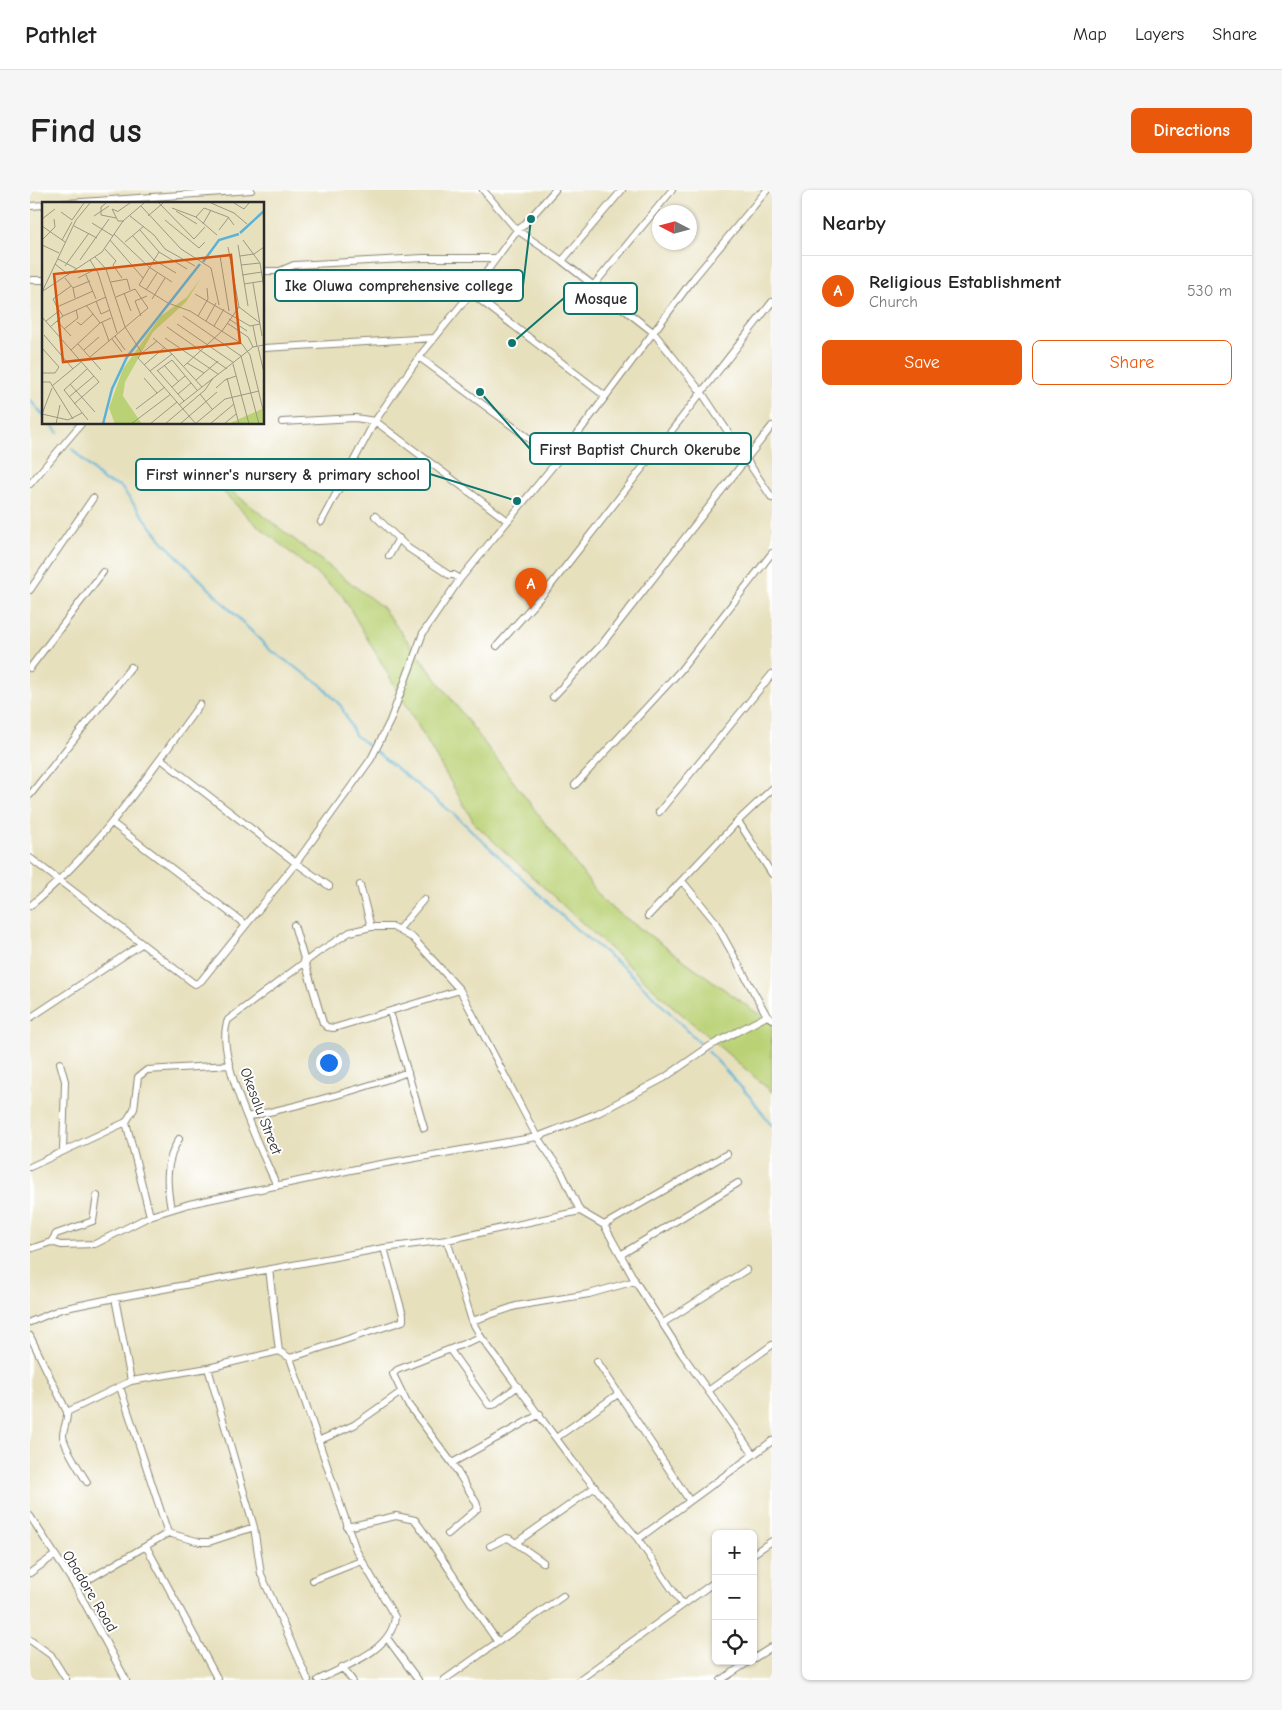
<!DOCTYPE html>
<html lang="en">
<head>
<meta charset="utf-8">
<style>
  :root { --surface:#fff; --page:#f6f6f6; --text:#222; --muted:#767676; --line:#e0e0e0; --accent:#ea580c }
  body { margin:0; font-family:"Comic Neue",sans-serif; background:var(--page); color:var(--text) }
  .controls { position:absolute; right:15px; bottom:15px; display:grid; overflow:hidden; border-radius:8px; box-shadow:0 1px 4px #0004 }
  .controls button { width:45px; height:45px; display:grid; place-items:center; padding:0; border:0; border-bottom:1px solid var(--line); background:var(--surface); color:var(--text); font:25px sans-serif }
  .compass { position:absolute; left:622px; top:15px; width:45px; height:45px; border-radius:50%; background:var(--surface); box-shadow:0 1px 4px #0004; rotate:276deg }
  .you { position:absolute; left:298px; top:872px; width:18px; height:18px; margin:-12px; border:4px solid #fff; border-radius:50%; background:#1a73e8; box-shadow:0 0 0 8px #1a73e833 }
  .badge { display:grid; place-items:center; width:32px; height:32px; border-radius:50%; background:var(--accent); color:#fff; font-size:16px; font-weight:700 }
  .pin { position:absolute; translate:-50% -41px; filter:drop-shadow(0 1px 2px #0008) }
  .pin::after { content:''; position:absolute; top:26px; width:18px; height:15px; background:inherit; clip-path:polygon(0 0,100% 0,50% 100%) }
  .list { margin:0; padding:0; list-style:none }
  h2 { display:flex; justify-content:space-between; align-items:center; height:65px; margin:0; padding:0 20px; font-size:21px }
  h2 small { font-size:16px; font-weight:400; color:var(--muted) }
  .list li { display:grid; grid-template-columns:32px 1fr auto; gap:15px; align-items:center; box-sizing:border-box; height:70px; padding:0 20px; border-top:1px solid var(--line) }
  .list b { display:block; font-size:19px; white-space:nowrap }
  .list p { margin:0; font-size:16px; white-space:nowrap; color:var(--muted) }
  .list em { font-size:16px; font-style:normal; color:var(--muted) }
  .actions { display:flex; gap:10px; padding:15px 20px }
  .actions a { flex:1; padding:11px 0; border:1px solid var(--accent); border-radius:8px; text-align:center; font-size:18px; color:var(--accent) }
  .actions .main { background:var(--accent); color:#fff }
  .icon { flex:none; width:28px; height:28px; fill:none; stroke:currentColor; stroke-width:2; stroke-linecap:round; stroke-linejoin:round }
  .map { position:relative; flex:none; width:742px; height:1490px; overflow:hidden; border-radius:8px }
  header { display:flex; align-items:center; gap:30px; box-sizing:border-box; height:70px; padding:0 25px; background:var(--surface); border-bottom:1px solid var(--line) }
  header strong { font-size:24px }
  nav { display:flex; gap:28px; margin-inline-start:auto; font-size:18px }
  .intro { display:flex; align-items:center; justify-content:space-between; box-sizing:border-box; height:120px; padding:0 30px }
  h1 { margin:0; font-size:35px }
  .button { padding:12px 22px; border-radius:8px; background:var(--accent); color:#fff; font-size:18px; font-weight:700 }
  main { display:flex; gap:30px; padding:0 30px }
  aside { flex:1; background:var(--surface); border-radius:8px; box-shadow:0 1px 4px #0004 }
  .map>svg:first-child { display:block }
  .green { fill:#bad175; stroke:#727e50 }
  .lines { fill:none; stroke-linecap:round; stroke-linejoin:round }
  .stream { stroke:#5bb2d7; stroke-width:2 }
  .street-casing { stroke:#898674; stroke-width:8 }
  .street { stroke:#fff; stroke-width:6 }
  .labels { text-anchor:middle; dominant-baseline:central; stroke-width:4; stroke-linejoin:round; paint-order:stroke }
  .street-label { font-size:15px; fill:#2b2b2b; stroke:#fff }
  .inset-river { fill:none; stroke:#5bb2d7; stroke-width:2.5 }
  .inset-road { fill:none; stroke:#9c9883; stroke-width:1 }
  .view { fill:#d5540f; fill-opacity:0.15; stroke:#d5540f; stroke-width:2.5 }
  .inset-edge { fill:none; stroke:#2b2b2b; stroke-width:2.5 }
  .leader { fill:none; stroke:#0f766e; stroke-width:2 }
  .callout-dot { fill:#0f766e; stroke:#fff; stroke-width:2 }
  .callout { fill:#fff; stroke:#0f766e; stroke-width:2 }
  .callout-label { font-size:16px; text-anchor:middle; font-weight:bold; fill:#2b2b2b }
</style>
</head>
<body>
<header>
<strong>Pathlet</strong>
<nav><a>Map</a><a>Layers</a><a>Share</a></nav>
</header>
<div class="intro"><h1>Find us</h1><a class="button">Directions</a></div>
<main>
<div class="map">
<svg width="742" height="1490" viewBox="0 0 742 1490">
  <rect width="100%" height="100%" fill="#fff"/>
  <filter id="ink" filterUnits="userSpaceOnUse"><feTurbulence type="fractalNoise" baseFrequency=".02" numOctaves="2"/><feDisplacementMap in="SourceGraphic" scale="10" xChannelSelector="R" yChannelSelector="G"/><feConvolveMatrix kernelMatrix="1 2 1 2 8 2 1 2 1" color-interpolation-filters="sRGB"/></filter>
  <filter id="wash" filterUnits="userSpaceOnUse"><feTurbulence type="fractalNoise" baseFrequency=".0096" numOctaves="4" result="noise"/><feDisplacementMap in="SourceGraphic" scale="20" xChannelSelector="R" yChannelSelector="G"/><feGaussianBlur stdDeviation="1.12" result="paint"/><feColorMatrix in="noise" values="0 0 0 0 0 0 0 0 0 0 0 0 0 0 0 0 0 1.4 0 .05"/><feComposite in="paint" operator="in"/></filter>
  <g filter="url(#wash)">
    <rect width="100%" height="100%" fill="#e7e0bd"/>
    <path class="green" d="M165,273L352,417L575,713L742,834V902L640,814L445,634L312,405L221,330Z"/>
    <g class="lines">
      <path class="stream" d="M0,210L14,226
        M21,234L28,243
        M42,259L74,291L90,296L133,352L240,460L290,494L311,516L325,545L425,625L545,738L598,781L675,858
        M678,861L721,908L742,936"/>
    </g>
  </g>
  <g filter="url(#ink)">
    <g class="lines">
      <g class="street-casing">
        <path id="street" d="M453,0L487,40L532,71L623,142L672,203L742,308
          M24,14L221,0
          M0,16L14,15
          M532,71L592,0
          M234,81H250L264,75L393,68H465
          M2,90H14
          M563,96L642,0
          M441,103L575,206
          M234,158L404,148
          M389,167L528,270
          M252,232L325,228L345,231L478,331
          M0,294L51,234
          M345,326L378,358L419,385H424L430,389
          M291,332L345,231L389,167L441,103L487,40L493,36L525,0
          M359,366L369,348
          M0,400L63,308
          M467,456L521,395L742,112
          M0,478L73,382
          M523,507L572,454L742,236
          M131,569L266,673L299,696
          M545,595L650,481L742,363
          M0,605L101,477
          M629,622L742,484
          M708,631L742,684
          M82,633L216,735
          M0,668L162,792L165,794L171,791L266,673L341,569L360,531L393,443L430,389L528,270L664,88L737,0
          M652,691L684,730L737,826
          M330,695L341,737
          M0,716C69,659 118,585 170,514
          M618,726L708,631L742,599
          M264,735L293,833L297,837L304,838L430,800
          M369,739L394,709
          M360,822L394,938
          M0,828L110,755
          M30,873L35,891L33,961
          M217,927C272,915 325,902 378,882
          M0,977L96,932
          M247,996C232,962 183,863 198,830L287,763L320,742L341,737H363L383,748L430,800L507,947L531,981L550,1021L574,1035L605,1091L652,1164L723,1264
          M141,1019C136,993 135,972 149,949
          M120,1026L96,932L104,919L108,887L117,880L200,875
          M574,1035L697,964
          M417,1050L442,1131L451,1147L542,1270L608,1349L652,1414
          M21,1052L26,1044L63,1031L67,1006
          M0,1059L21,1052L31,1055L65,1054L120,1026L159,1014L345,975L507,947L568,923L634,888L680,856L737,826L742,829
          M592,1064L708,993
          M239,1079L249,1161
          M85,1108L101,1191
          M442,1131L486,1116L559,1104L605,1091
          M0,1132L31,1119L85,1108L354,1058L417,1050L550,1021
          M633,1133L716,1080
          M0,1146L37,1222C38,1231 33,1238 33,1246C34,1257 51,1282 57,1292
          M420,1160L459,1215H463L488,1196
          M260,1168L373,1131V1125L354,1058
          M567,1171L659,1310
          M178,1178L224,1337L231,1384L278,1490
          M90,1197L138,1343
          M678,1201L742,1155
          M37,1222L101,1191L178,1178L249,1161L260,1168L326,1360L365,1427C362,1461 314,1476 288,1490
          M526,1248L588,1204
          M288,1251L324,1235L371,1202
          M422,1273L510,1224
          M0,1326L46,1397L96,1490
          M317,1337L366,1326L385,1330C415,1370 439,1412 468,1452
          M418,1344L448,1318L446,1312L422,1273L377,1213L363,1184L367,1180L451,1147
          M608,1349L742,1251
          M487,1352L565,1297
          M116,1356L188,1490
          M460,1356L476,1348L480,1349L513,1372
          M723,1364L742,1351
          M0,1383L25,1365
          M283,1390L331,1371
          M46,1397L138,1343L170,1352H179L224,1337
          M357,1448L388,1490
          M0,1450L21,1465L36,1489
          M723,1469L742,1457
          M312,1477L322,1490
          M414,1490L533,1406
          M549,1490L686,1391
          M691,1490L720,1471"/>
      </g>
      <use href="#street" class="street"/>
    </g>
  </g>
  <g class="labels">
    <g class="street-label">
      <text transform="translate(231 921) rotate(69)">Okesalu Street</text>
      <text transform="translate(60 1401) rotate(59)">Obadore Road</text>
    </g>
  </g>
  <g transform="translate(12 12)">
    <rect width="222" height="222" fill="#e7e0bd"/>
    <path d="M159,76L144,100L111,130L83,180L81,194L100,222H73L67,206L81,167L119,114L145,95ZM222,206V222H186Z" fill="#bad175"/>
    <path class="inset-river" d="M198,31L222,9M161,60L177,38L197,32M61,222L70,187L85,155L158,62"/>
    <path class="inset-road" d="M64,1L59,5V13L74,16M117,1L152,37L163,25M169,1L192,11L205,22M192,1L202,7L207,1M99,4L139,47L169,66L177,103M130,6L154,15L175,33M75,9L70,7L76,19H82M134,9L155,22M19,10L30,18L42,1M75,10L88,1M52,14L67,4M88,14L112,33L123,47L153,64M106,14L121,1M154,15L162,6L186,15L192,23M0,17L13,7M123,18L157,46L163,40M50,21L71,34M161,22L169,8M0,24L23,40M32,24L55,36M98,28L117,50L145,67M177,28L187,15M72,32L107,65L130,80M91,34L112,58L134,71M0,38L13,25L12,17M20,38L30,20M68,38L101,76M201,38L218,61L222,86M83,40L102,24M0,43L17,51M196,43L206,104M186,45L197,105L218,121M63,47L74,59L71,63L80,76M117,50L97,83L126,101L148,109L200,142L208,153L222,212M178,54L187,109M198,54L212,52L222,45M53,55L64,67L83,125L100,151L96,156L108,169M16,57L35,67M38,58L67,17M48,58L56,71L75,131M13,62L27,73M199,63L218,61M23,64L47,31M44,73L54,97M200,73L220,70M23,76L31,86L33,96M36,76L54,67M69,80L85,77L88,88M211,81L220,134M202,82L221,79M31,86L48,79M104,88L115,71M1,89L60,50L81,19L102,1M0,90L34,18L48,1M82,91L89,109M153,92L208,124L218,122M110,97L123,76M54,99L59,112L68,108M44,103L58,121M15,105L11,97L29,84M21,114L15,105L51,89M99,114L93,99L105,94M141,114L199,154L217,222M156,114L166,97L165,86M0,115L57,180L32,202M187,117L205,129M4,119L17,109M15,119L29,134M164,119L174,101M35,120L39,123L51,112M60,120L67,139M185,121L206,135L211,145M135,122L192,161M172,124L182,107M211,124L215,144M8,125L21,114L64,95M125,125L185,167M22,127L36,116L34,108M2,133L31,167M73,134L83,148M111,136L130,152M123,136L176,172M70,137L80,150M36,142L59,168M216,145L222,171M0,146L17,165L13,171H0M29,148L58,121L69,116M42,148L57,135M100,151L115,139M48,155L106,106L93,87L74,95M145,161L162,171M191,162L207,222M102,163L123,145M122,163L136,179M142,164L180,129L197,105M45,167L22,188L46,218M115,168L142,199M115,169L130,158L155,188M102,176L115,191M185,176L197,222M154,178L176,159M0,180H8L31,217M28,182L53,210M10,184L39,160M130,185L143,174M174,186L183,178L194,174M136,192L149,181M158,192L170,207M27,195L52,174M137,203L211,145L222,143M94,207L123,185M0,212L26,218L40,211M0,212L10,186M14,222L18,203M89,222L129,192M108,222L135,200M123,222L163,188L171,176M138,222L175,190M153,222L183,197L217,189M154,222L108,169L130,152L160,185M168,222L192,202M182,222L194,212"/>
    <path class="view" d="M189,53L198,141L21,160L12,72Z"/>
    <rect width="222" height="222" class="inset-edge"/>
  </g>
  <path class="leader" d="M501 29L493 96M482 153L534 108M450 202L500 259M487 311L400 284"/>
  <g class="callout-dot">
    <circle cx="501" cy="29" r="5"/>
    <circle cx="482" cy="153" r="5"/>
    <circle cx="450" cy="202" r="5"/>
    <circle cx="487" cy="311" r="5"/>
  </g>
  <g class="callout">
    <rect x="245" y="80" width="248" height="31" rx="5"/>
    <rect x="534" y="93" width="73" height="31" rx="5"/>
    <rect x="500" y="243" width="221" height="31" rx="5"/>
    <rect x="106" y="269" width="294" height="31" rx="5"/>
  </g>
  <g class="callout-label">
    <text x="369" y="101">Ike Oluwa comprehensive college</text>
    <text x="571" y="114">Mosque</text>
    <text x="610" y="265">First Baptist Church Okerube</text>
    <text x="253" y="290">First winner's nursery &amp; primary school</text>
  </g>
</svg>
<div class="controls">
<button>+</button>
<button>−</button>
<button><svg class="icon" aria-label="locate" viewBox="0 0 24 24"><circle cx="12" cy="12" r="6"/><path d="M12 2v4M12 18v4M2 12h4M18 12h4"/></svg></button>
</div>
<svg class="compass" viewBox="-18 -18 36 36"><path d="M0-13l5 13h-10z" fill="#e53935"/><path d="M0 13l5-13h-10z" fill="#767676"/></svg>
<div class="you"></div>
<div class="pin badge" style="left:501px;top:419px">A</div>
</div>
<aside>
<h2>Nearby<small></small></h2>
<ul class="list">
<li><span class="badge">A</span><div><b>Religious Establishment</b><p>Church</p></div><em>530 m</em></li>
</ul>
<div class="actions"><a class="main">Save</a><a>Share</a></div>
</aside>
</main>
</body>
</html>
